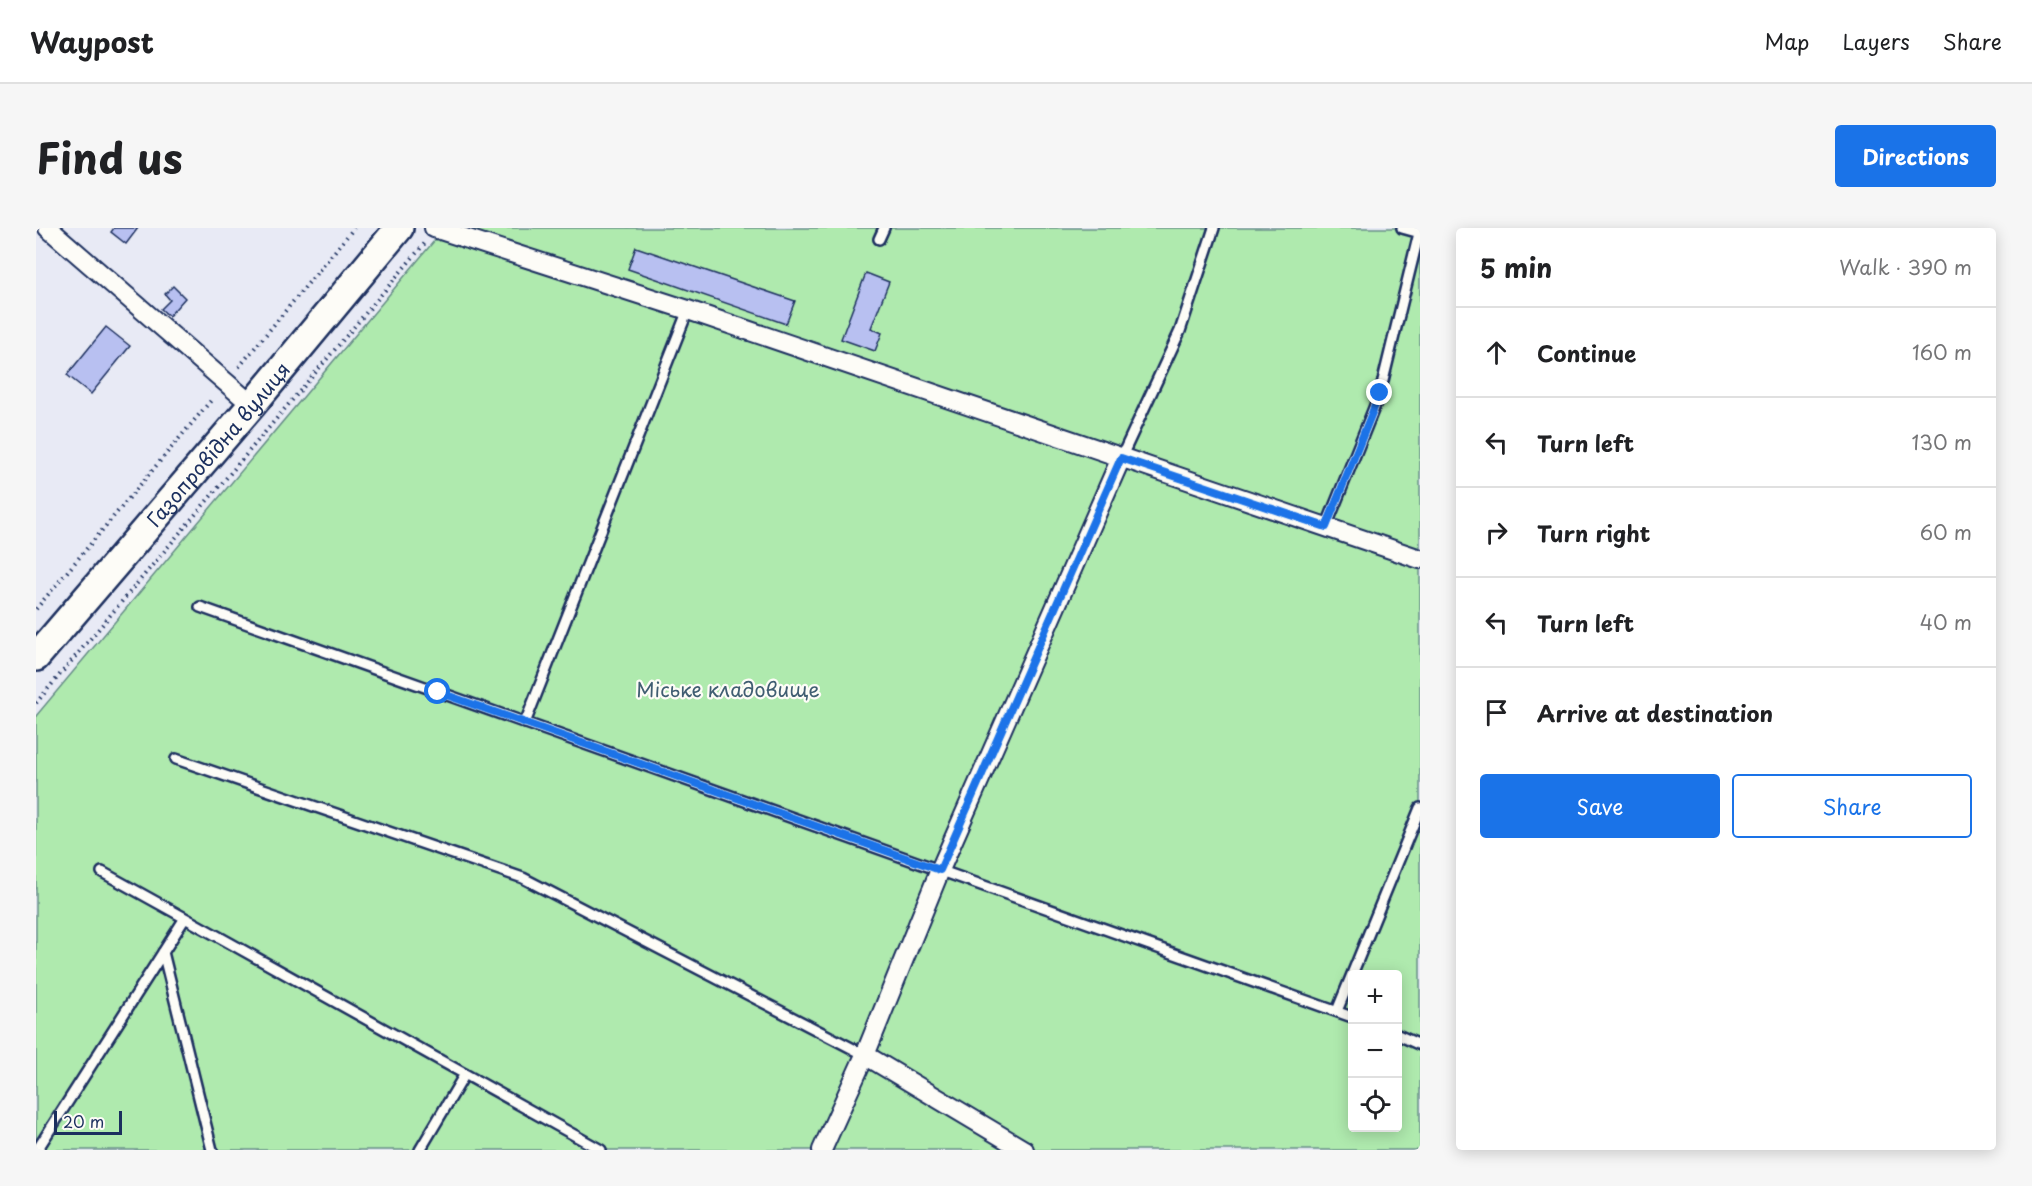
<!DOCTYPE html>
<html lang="en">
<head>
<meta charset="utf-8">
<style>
  :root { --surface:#fff; --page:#f6f6f6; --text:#202124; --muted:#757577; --line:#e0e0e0; --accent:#1a73e8 }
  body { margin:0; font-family:"Playpen Sans",sans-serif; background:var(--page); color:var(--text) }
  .controls { position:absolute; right:18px; bottom:18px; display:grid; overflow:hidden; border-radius:6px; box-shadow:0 3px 15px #0003 }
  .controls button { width:54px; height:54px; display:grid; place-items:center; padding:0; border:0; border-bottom:2px solid var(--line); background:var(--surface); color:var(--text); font:30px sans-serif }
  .scale { position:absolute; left:18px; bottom:15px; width:68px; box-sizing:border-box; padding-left:6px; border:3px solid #1b2f5e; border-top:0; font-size:16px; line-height:21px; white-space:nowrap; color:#1b2f5e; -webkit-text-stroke:4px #fdfcf7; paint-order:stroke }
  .stop { position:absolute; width:18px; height:18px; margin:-14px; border:4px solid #1a73e8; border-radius:50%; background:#fff }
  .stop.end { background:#1a73e8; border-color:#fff; box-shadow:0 2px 6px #0008 }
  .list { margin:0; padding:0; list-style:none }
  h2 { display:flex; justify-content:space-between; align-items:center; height:78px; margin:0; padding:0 24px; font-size:26px }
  h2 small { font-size:20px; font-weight:400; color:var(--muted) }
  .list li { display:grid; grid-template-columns:39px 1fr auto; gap:18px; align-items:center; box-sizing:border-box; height:90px; padding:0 24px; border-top:2px solid var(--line) }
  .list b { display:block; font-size:22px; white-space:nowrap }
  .list em { font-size:20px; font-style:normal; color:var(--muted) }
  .actions { display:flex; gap:12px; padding:18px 24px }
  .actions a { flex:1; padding:14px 0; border:2px solid var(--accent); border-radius:6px; text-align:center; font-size:21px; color:var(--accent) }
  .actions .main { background:var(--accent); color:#fff }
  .icon { flex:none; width:33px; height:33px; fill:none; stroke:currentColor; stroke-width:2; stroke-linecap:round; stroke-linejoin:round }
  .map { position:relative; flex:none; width:1384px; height:922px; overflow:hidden; border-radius:6px }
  header { display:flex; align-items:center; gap:36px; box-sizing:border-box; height:84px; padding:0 30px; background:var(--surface); border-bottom:2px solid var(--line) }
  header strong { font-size:28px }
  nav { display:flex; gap:33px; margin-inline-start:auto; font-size:21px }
  .intro { display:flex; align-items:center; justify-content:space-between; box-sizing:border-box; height:144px; padding:0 36px }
  h1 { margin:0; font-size:42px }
  .button { padding:15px 27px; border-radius:6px; background:var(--accent); color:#fff; font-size:21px; font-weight:700 }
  main { display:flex; gap:36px; padding:0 36px }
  aside { flex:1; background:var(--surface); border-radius:6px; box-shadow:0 3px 15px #0003 }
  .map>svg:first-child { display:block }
  .green { fill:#afeaae; stroke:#658c86; stroke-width:1.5; fill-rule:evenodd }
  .building { fill:#b8c0f1; stroke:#1b2f5e; stroke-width:1.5 }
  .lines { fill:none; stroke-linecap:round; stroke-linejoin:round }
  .lane-casing { stroke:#1b2f5e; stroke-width:14 }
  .street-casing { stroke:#1b2f5e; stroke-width:22 }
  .secondary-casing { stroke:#1b2f5e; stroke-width:32 }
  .path { stroke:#1b2f5e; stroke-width:4; stroke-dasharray:1.5 4.5; stroke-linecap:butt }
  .lane { stroke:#fdfcf7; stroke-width:9 }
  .street { stroke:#fdfcf7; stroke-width:18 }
  .secondary { stroke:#fdfcf7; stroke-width:27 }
  .route { stroke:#1a73e8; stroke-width:8 }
  .labels { text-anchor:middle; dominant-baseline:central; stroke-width:4.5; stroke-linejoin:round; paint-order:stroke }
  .street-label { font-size:20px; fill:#1b2f5e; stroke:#fdfcf7 }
  .park-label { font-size:20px; fill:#405e72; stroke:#fdfcf7 }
</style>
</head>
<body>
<header>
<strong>Waypost</strong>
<nav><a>Map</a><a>Layers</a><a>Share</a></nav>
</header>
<div class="intro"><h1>Find us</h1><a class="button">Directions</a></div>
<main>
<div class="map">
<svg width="1384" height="922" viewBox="0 0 1384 922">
  <rect width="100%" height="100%" fill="#e8eaf5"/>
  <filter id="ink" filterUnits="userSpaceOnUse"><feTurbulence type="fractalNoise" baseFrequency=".0167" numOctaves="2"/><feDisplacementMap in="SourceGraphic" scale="12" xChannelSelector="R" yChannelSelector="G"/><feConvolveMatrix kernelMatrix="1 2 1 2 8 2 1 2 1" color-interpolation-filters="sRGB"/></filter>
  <g filter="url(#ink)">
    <path class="green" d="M409,0H1384V922H0V488ZM1316,746H1362V900H1316Z"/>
    <path class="building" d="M78,0H102L90,16L75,4Z
      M600,19L759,73L750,96L592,41Z
      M830,45L853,54L835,100L846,105L839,123L805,111Z
      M137,58L149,70L133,88L125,81L134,72L129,66Z
      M70,99L94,118L55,166L31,147Z"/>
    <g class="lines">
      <g class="lane-casing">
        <path id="lane" d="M1366,0L1384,5
          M843,11L848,0
          M1085,230L1144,103L1178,0
          M1290,299L1344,165L1384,1
          M164,379L1316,789
          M489,495L652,82
          M140,531L487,650L829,827
          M66,644L149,690
          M127,724L176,922
          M1301,783L1384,580
          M1362,807L1384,817
          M1,922L149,690L565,922
          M384,922L429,846"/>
      </g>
      <g class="street-casing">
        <path id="street" d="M12,0L216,177
          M398,0L652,82L1384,331
          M829,827L988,922
          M786,922L829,827L904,642L1085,230"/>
      </g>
      <g class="secondary-casing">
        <g id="secondary">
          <path id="s1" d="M0,429L216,177L363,0"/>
        </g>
      </g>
      <path class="path" d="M203,139L318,0
        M0,381L177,170
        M0,475L389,15"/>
      <use href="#lane" class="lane"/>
      <use href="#street" class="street"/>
      <use href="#secondary" class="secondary"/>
    </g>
  </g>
  <g class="lines" filter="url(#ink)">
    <path class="route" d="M402,464L904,642L1085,230L1290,299L1344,165"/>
  </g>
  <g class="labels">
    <g class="street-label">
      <text stroke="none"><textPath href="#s1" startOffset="280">Газопровідна вулиця</textPath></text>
    </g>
    <g class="park-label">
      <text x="692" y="461">Міське кладовище</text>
    </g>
  </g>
</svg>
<div class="controls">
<button>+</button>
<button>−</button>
<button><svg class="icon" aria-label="locate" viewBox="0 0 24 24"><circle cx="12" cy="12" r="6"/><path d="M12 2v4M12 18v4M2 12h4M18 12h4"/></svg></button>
</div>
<div class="scale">20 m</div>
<div class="stop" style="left:402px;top:464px"></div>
<div class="stop end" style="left:1344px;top:165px"></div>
</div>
<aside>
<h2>5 min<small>Walk · 390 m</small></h2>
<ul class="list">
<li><svg class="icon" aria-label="ahead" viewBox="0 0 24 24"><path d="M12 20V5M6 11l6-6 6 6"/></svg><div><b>Continue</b></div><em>160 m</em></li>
<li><svg class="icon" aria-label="left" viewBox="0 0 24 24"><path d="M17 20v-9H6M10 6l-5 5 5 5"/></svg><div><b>Turn left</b></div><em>130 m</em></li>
<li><svg class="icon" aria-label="right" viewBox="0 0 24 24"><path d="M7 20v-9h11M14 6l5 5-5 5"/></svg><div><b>Turn right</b></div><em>60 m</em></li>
<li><svg class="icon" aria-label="left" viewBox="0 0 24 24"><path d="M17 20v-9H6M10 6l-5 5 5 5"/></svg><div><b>Turn left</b></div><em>40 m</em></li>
<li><svg class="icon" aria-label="arrive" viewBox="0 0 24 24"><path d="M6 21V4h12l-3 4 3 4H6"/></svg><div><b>Arrive at destination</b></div></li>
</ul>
<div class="actions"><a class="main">Save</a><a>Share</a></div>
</aside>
</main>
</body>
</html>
